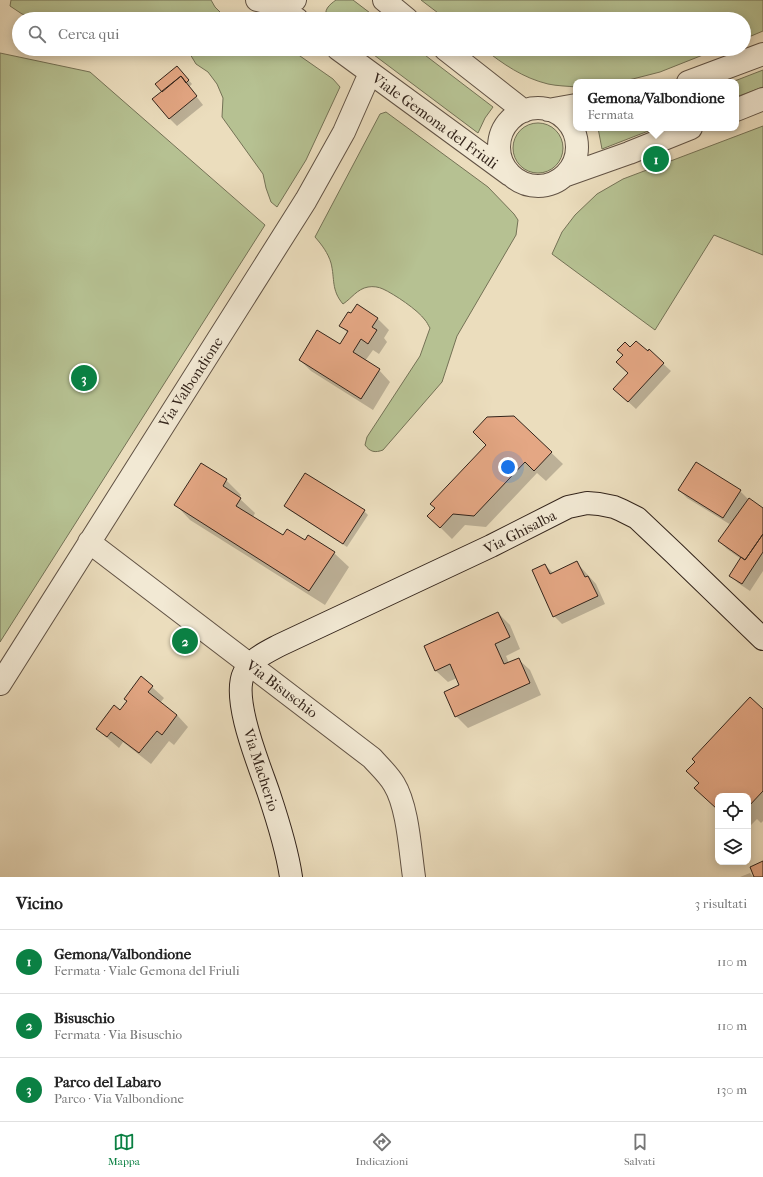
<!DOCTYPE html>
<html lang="it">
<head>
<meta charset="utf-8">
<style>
  :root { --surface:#fff; --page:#f2f2f2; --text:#222; --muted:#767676; --line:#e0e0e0; --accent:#0b8043 }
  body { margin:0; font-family:"IM FELL French Canon",serif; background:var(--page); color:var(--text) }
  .controls { position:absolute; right:12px; bottom:12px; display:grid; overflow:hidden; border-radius:8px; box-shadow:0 2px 10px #0003 }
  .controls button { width:36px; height:36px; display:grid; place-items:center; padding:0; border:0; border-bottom:1px solid var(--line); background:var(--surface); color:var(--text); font:20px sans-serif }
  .you { position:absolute; left:508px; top:467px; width:14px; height:14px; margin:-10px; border:3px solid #fff; border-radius:50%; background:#1a73e8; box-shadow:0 0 0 6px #1a73e833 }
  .badge { display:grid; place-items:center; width:26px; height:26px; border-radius:50%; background:var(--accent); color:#fff; font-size:13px; font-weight:700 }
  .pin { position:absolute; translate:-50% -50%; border:2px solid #fff; box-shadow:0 1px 4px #0006 }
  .popup { position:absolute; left:573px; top:79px; width:166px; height:52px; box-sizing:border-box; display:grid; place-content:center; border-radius:8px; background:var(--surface); filter:drop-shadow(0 1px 3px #0005); font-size:13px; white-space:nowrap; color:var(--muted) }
  .popup b { font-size:15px; color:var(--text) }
  .popup::after { content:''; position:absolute; left:50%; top:100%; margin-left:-8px; border:8px solid transparent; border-top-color:var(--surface) }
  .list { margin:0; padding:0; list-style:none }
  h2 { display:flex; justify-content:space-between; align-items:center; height:52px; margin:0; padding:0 16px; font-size:17px }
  h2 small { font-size:13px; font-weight:400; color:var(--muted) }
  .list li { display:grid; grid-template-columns:26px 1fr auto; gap:12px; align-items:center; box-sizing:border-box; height:64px; padding:0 16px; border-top:1px solid var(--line) }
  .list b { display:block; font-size:15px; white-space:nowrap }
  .list p { margin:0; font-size:13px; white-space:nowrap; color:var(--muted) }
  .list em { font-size:13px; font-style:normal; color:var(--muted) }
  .icon { flex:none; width:22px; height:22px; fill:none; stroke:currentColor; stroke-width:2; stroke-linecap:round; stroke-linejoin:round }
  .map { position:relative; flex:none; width:763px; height:877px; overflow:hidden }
  .search { position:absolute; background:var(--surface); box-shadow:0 2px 10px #0003; left:12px; right:12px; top:12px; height:44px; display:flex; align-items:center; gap:10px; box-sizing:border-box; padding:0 14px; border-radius:22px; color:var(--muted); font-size:15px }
  .sheet { height:244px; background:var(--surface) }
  nav { display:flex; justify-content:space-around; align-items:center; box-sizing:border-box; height:56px; border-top:1px solid var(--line); background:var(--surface); font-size:11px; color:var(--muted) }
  nav a { display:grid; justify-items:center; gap:2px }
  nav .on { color:var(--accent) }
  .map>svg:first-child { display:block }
  .green { fill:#b6c192; stroke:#747256 }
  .shadow { fill:#0003 }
  .building { fill:#e4a784; stroke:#33241b }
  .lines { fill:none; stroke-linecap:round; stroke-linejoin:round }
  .street-casing { stroke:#615244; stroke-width:24 }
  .secondary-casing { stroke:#33241b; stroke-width:24 }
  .street { stroke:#f2e9d4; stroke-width:22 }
  .secondary { stroke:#f2e9d4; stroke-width:22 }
  .labels { text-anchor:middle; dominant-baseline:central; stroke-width:3; stroke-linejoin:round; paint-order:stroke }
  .street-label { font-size:15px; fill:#33241b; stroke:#f2e9d4 }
</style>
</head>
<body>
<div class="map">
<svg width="763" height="877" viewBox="0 0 763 877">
  <rect width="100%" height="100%" fill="#ebddbd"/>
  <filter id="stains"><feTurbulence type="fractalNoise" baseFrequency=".005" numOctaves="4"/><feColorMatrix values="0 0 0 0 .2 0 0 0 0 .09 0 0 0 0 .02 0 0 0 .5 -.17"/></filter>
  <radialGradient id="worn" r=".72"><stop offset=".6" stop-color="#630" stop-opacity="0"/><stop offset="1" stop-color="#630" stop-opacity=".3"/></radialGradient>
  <path class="green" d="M11,0H211L215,7L227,19H40L22,14L10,6Z
    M336,0H353L378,19H327C323,10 329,5 336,0Z
    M421,0H763V31L744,39V19H446Z
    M187,49H290L333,79L340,87L306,160L277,207L271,202L266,188L263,174L222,117L223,98L217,84L208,72L196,64Z
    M366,49H417L493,107L485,118L478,133Z
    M484,49H718L660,72L621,82H576V87C567,86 557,86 548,84C523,78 503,64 484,49Z
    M0,53L90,72L265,225L0,642Z
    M763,70V87L736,97V82H732Z
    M386,112L488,187L514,214L518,220L516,235L457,336L442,382L383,450C375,453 370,452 365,445L367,437L420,356L430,328C428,325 427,322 425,320C418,310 394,294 383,289C379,287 373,286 368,287C357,289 352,298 343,304C331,290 335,279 331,263C328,253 322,245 315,237L380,114Z
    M513 148a25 25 0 1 1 50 0a25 25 0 1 1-50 0Z
    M763,126V255L714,235L655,330L552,254L562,232L575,215L597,194L623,179Z
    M598,128H656L602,149Z"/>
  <path class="shadow" d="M181,71L192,84L189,87L203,105L177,126L169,118L163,92Z
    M377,318L389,330L384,338L387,342L379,354L373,350L365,361L379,370L390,382L373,410L311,371L300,360L340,346L348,333L340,326Z
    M630,348L648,353L649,351L671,371L636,409L622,396L629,373Z
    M514,417L563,464L546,481L537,473L486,527L465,525L452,539L440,527Z
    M226,480L241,495L239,498L255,513L253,517L283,537L305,542L334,553L349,567L325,605L190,520L176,505Z
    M679,490L740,491L749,500L763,509V571L750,591L738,583L730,575L741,559L727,549L719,541L731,525L687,498Z
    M285,506L364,511L368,515L347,547L289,510Z
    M577,563L596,584L605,604L562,624L554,616L545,565L553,573Z
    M498,613L510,625L520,649L506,656L509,663L518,659L530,670L541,695L468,728L456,716L461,685L457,678L448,682L436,671L425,646Z
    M152,687L164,698L160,703L177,715L188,727L174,745L169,741L151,764L123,742L119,748L97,729Z
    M763,710V821L761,823L757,819L748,828V796H718V810L710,802Z
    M750,873L753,877H740Z"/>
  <path class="building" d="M177,66L189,80L186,83L181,76L162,92L155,84Z
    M181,76L197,96L169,119L152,99Z
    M357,304L378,318L372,327L377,330L368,344L361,339L353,352L380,369L361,399L299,360L317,330L340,344L348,331L339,326L348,312L351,313Z
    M636,341L648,351L649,349L664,363L628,402L613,389L628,373L616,362L623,355L617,350L625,342L630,347Z
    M514,416L552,452L534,471L525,462L474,516L453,514L440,528L427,516L435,508L430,504L486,445L473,432L487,417Z
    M696,462L741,490L723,518L678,490Z
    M201,463L227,479L223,486L241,498L236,506L283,535L287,529L305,540L308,535L335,552L309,591L174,505Z
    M305,473L365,510L343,544L284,506Z
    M749,498L763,508V534L745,560L718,541Z
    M763,534V552L742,584L729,576L741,557L745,560Z
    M577,561L585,577L588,576L598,596L553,617L532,570L545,564L550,574Z
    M498,612L510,637L495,644L504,664L519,658L530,683L455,717L444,692L459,685L450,664L435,671L424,646Z
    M141,676L153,686L148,692L177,715L162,735L157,731L139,753L111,732L107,737L96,729L114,705L120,710L127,701L124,699Z
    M750,697L763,709V791L748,807V796H718L717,809L694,788L699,783L686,771L695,762L692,759Z
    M763,861V877H754L750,867Z"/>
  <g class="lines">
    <g class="street-casing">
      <path id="street" d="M257,0C271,4 282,5 295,0
        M384,0L407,19
        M273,4L297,19
        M338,49L510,175
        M445,49L524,111
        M688,82L763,54
        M499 147a39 39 0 1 1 78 0a39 39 0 1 1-78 0Z
        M548,110L576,105
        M736,110L763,99
        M564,176L629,153L691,128
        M89,542L372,758C379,766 388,774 394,784C408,807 410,850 414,877
        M0,684L306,200L344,132L370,73"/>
    </g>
    <g class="secondary-casing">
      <path id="secondary" d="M291,877C287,849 278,821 269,794C260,767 231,699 244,673C251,659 267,652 280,645L491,546L568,507L587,503L599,504L614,507L621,510L637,518L674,553L763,639"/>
    </g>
    <use href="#street" class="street"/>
    <use href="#secondary" class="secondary"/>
  </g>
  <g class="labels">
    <g class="street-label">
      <text transform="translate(435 121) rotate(36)">Viale Gemona del Friuli</text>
      <text transform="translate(191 382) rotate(-57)">Via Valbondione</text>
      <text transform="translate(520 532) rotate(-27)">Via Ghisalba</text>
      <text transform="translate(282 689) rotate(37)">Via Bisuschio</text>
      <text transform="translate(261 770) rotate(72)">Via Macherio</text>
    </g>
  </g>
  <rect width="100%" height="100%" filter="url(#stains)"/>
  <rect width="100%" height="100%" fill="url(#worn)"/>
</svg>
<div class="controls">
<button><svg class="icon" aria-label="locate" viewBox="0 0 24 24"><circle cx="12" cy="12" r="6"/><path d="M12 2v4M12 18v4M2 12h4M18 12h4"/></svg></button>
<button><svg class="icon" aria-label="layers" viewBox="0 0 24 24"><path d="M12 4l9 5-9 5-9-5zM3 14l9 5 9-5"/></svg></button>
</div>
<div class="you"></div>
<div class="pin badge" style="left:656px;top:159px">1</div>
<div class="popup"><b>Gemona/Valbondione</b>Fermata</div>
<div class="pin badge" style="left:185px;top:641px">2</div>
<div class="pin badge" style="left:84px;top:378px">3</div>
<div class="search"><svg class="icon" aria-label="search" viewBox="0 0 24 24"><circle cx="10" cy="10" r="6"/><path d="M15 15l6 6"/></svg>Cerca qui</div>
</div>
<section class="sheet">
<h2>Vicino<small>3 risultati</small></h2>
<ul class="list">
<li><span class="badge">1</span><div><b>Gemona/Valbondione</b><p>Fermata · Viale Gemona del Friuli</p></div><em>110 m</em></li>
<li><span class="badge">2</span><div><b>Bisuschio</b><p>Fermata · Via Bisuschio</p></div><em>110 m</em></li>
<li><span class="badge">3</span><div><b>Parco del Labaro</b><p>Parco · Via Valbondione</p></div><em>130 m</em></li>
</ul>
</section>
<nav>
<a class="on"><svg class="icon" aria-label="map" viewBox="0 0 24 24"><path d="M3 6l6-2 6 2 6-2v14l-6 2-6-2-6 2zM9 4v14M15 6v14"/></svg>Mappa</a>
<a><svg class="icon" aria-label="directions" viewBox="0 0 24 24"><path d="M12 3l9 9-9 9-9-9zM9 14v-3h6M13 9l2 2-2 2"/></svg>Indicazioni</a>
<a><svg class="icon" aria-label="saved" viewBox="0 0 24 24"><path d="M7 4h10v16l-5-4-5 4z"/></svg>Salvati</a>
</nav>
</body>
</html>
